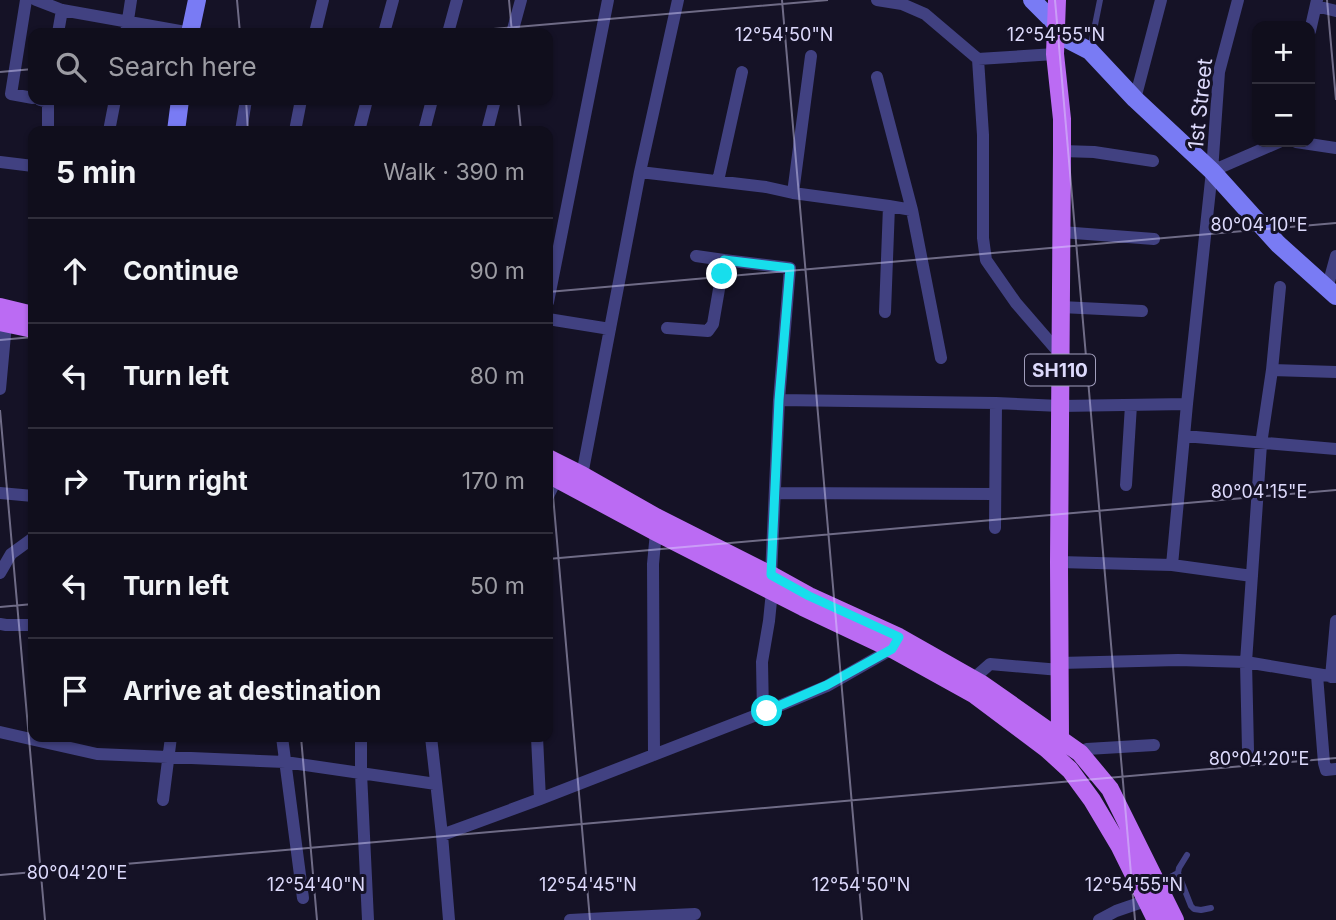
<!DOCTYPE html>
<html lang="en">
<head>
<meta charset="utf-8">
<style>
  :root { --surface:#100e1c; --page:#191725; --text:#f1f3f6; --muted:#9c9ca3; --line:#302e3b }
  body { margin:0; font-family:Inter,sans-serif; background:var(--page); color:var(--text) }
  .controls { position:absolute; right:21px; top:21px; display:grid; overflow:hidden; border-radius:14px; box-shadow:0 2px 5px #0004 }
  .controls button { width:63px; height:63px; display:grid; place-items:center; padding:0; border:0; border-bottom:2px solid var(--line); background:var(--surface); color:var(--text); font:35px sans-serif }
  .stop { position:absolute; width:21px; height:21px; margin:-16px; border:5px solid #17deec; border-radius:50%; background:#fff }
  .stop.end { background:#17deec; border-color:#fff; box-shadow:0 2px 7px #0008 }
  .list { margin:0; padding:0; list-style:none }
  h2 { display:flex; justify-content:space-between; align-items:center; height:91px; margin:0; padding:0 28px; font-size:30px }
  h2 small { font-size:23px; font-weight:400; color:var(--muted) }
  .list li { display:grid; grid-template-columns:46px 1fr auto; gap:21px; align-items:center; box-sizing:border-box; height:105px; padding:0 28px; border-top:2px solid var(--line) }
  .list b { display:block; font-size:26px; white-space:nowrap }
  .list em { font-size:23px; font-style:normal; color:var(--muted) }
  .icon { flex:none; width:38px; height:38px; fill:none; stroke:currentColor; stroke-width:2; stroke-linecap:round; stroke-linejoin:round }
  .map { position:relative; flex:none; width:1336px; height:920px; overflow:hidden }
  .search { position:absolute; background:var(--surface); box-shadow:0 2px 5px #0004; left:28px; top:28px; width:525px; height:77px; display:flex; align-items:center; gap:18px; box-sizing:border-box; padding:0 24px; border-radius:14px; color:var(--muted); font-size:26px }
  .panel { position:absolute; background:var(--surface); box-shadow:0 2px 5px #0004; left:28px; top:126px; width:525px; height:616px; border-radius:14px }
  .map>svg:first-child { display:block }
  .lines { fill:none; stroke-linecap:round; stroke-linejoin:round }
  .lane { stroke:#414181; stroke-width:6 }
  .street { stroke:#414181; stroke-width:12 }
  .secondary { stroke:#797bf4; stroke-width:18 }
  .primary { stroke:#bb6bf3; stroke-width:18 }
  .route { stroke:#17deec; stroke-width:9 }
  .ticks { fill:none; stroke:#dddafc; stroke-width:2; stroke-opacity:0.45 }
  .labels { text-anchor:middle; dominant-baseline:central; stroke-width:6; stroke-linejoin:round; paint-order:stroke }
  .shield { fill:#151226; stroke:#a19ebc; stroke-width:2 }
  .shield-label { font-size:19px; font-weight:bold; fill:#dddafc }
  .street-label { font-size:21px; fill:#dddafc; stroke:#151226 }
  .ticks-label { font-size:18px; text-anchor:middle; fill:#dddafc; stroke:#151226; stroke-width:6; stroke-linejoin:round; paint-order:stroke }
</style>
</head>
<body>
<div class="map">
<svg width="1336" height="920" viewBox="0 0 1336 920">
  <rect width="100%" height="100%" fill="#151226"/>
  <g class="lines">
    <path class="lane" d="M1090,50L1100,0
      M1187,855L1179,868L1178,873L1191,906L1194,909L1201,910L1211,908
      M1158,884L1178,873"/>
    <path class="street" d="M26,0L11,94L33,98
      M36,0L62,10L191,33
      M877,0L902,4L925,14L978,59L1055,54
      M1316,6L1336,11
      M1310,31L1317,0
      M58,33L62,10
      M126,33L131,0
      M315,33L323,0
      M384,33L393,0
      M448,33L457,0
      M512,33L521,0
      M978,59L983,135V238L986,260L1016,303L1061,355
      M877,77L912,210L941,358
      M1135,99L1161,0
      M40,100L48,102V131
      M109,131L115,100
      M241,131L246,100
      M295,131L301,100
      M359,131L367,100
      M424,131L432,100
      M487,131L495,100
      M1296,142L1336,148
      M1062,151L1094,152L1153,161
      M0,162L33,166
      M1212,171L1279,142
      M640,172L766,187L793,193L889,206L912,210
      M718,181L742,72
      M793,193L811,56
      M1061,232L1154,239
      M696,256L724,260
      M1327,289L1336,256
      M548,302L608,0
      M1061,307L1142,311
      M885,312L889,206
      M548,319L610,329
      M667,328L708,331L713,324L724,260L790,268L779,400L771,575
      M1272,370L1336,372
      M0,389L6,324
      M779,400L996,403L1060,406L1187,404
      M1184,436L1336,449
      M582,475L640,172L678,0
      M1126,485L1131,405
      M0,493L33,496
      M775,493L995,494
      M548,496L557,478
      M995,528L996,403
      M1059,562L1172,565L1187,404L1212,171L1219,72L1238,0
      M1172,565L1252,576
      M0,573L11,554L33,538
      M0,624L6,625H33
      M1060,663L1178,660L1246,662L1261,444L1272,370L1280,287
      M1317,675L1324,763L1326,770L1336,769
      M1331,677L1336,621
      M973,679L990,664L1060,670
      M763,713L762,662L769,621L772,591
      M0,732L97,754L285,762L436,784
      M282,737L303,898
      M361,737V773L368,920
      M431,737L442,835L449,920
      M537,737L540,799
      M1248,750L1246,662L1336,677
      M1080,753L1087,749L1154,745
      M654,755L653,564L656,532
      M163,800L171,737
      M442,835L540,799L767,711L827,686L892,649L895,644
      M608,918L695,914
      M570,920L608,918V920
      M1099,920L1116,911L1148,900"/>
    <path class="secondary" d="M1032,0L1055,23
      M190,33L197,0
      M1055,33L1090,51L1135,99L1212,171L1278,244L1336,296
      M176,131L180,100"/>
    <path class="primary" d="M1057,0L1055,54L1062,119V151L1059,562L1060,740
      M0,307L33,315
      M0,322L33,329
      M548,458L582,475L656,517L771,575L809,596L899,637L982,684L1080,753L1110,789L1175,920
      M548,474L656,532L803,607L892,649L975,695L1047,749L1070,770L1092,800L1120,847L1156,920"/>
  </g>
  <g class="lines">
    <path class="route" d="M722,274L724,260L790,268L779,400L771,575L809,596L899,637L892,649L827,685L767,711"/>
  </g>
  <path class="ticks" d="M237,0L240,33M509,0L512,33M782,0L862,920M1055,0L1135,920M1327,0L1336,100M448,33L828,0M0,72L33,69M246,100L248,131M518,100L521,131M548,292L1336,223M0,340L33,337M0,410L45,920M548,438L590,920M548,559L1336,490M0,607L33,604M301,737L317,920M0,875L1336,758"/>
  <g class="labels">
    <rect class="shield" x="1025" y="354.5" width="70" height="31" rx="5"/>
    <g class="shield-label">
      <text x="1060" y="370">SH110</text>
    </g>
    <g class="street-label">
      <text transform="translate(1200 104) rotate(-84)">1st Street</text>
    </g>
  </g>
  <g class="ticks-label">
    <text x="784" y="41">12°54'50"N</text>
    <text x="1056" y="41">12°54'55"N</text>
    <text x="1259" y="231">80°04'10"E</text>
    <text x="1259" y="498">80°04'15"E</text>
    <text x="1259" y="765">80°04'20"E</text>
    <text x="77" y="879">80°04'20"E</text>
    <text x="316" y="891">12°54'40"N</text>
    <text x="588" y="891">12°54'45"N</text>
    <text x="861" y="891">12°54'50"N</text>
    <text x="1134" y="891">12°54'55"N</text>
  </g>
</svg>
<div class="controls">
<button>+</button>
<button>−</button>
</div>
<div class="stop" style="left:767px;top:711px"></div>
<div class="stop end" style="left:722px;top:274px"></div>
<div class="search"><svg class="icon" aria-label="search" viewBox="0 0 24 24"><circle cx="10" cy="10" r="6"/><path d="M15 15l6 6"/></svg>Search here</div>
<section class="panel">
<h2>5 min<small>Walk · 390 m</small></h2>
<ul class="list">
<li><svg class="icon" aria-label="ahead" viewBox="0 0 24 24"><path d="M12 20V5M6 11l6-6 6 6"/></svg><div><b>Continue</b></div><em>90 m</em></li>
<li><svg class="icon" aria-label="left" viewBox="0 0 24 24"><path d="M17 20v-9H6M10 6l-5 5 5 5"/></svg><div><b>Turn left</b></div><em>80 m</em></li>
<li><svg class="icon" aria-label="right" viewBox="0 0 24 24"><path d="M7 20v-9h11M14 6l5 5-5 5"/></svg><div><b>Turn right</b></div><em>170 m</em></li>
<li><svg class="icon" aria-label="left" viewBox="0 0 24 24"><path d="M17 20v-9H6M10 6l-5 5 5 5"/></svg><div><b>Turn left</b></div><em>50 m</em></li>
<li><svg class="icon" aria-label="arrive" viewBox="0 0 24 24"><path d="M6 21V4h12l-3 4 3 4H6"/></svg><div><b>Arrive at destination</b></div></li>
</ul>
</section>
</div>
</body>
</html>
